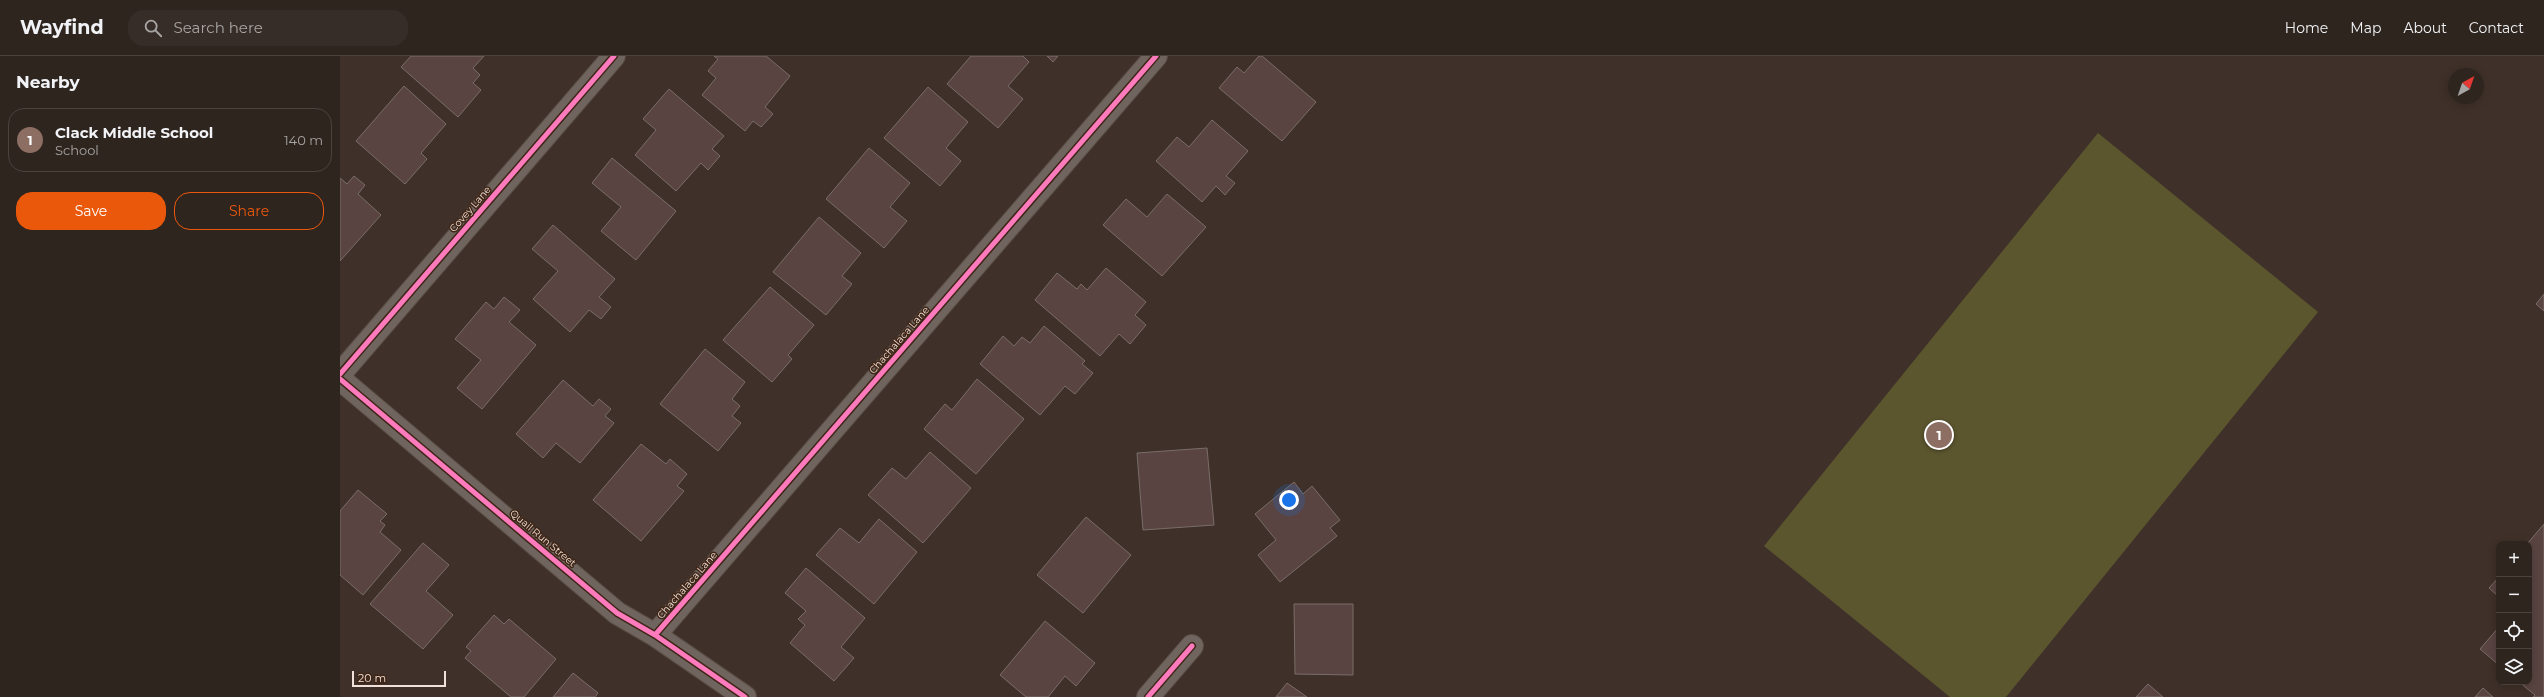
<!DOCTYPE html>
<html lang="en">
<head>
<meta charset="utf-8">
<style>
  :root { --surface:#2f251f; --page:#372d28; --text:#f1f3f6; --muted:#a7a5a4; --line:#4a423d; --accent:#ea580c }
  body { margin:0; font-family:Montserrat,sans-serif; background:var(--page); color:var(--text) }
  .controls { position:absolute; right:12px; bottom:12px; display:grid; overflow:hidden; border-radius:8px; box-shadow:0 2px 10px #0003 }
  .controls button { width:36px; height:36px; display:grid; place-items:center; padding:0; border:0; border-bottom:1px solid var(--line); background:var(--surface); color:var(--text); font:20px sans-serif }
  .compass { position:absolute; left:2108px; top:12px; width:36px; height:36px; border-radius:50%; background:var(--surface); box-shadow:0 2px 10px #0003; rotate:40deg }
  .scale { position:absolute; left:12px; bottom:10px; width:94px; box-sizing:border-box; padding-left:4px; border:2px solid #f2e1d8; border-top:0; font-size:11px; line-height:14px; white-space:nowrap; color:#f2e1d8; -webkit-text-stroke:3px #3e2516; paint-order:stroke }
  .you { position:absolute; left:949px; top:444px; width:14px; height:14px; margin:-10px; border:3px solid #fff; border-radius:50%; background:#1a73e8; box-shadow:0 0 0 6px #1a73e833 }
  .badge { display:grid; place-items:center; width:26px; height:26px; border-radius:50%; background:var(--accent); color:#fff; font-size:13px; font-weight:700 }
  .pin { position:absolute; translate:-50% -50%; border:2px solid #fff; box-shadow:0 1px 4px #0006 }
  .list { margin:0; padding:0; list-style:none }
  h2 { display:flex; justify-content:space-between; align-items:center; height:52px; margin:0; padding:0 16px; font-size:17px }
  h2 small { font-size:13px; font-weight:400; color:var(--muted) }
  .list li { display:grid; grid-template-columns:26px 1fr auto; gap:12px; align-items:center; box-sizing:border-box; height:64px; margin:0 8px 8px; padding:0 8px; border:1px solid var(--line); border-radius:16px }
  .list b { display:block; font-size:15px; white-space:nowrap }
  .list p { margin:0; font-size:13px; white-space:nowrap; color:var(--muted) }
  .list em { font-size:13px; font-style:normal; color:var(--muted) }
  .actions { display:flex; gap:8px; padding:12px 16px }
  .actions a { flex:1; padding:9px 0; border:1px solid var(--accent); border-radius:16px; text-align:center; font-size:14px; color:var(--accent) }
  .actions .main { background:var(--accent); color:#fff }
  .icon { flex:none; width:22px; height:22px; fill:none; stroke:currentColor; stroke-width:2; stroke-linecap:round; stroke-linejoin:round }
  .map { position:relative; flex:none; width:2204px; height:641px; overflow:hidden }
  header { display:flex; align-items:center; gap:24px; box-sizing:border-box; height:56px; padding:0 20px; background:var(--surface); border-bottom:1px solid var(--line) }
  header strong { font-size:19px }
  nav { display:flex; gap:22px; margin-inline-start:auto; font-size:14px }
  .search { width:280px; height:36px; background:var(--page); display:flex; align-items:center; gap:10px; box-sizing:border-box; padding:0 14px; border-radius:16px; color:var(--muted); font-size:15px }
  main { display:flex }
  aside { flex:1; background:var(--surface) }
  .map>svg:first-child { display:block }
  .green { fill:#5c562f }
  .building { fill:#594441; stroke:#7a6d69 }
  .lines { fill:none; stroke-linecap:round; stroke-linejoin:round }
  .street-casing { stroke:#5a4e46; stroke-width:24 }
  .street { stroke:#6f645e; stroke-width:22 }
  .cycleway-casing { stroke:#3e2516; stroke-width:8 }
  .cycleway { stroke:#fd7abc; stroke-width:5 }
  .labels { text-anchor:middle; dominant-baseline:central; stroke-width:3; stroke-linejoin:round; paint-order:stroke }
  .street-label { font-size:10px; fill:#f2e1d8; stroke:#3e2516 }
</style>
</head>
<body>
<header>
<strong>Wayfind</strong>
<div class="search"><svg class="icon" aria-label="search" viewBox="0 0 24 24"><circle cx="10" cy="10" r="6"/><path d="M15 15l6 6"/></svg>Search here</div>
<nav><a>Home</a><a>Map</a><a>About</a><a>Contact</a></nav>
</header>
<main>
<aside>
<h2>Nearby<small></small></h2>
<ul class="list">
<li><span class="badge" style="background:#8d6e63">1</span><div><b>Clack Middle School</b><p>School</p></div><em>140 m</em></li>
</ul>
<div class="actions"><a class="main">Save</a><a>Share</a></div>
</aside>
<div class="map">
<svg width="2204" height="641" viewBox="0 0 2204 641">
  <rect width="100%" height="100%" fill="#3f3129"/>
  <path class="green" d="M1758,77L1978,256L1666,641H1610L1424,490Z"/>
  <path class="building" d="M71,0H144L133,12L140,19L133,27L141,34L118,61L61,11Z
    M374,0H426L450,20L425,51L433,58L421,71L413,65L405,75L362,39L376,22L368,15L378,3Z
    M631,0H683L689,6L668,30L683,43L658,72L607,28Z
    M707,0H718L713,6Z
    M919,0H922L976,46L942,85L879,32L897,11L904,17Z
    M64,30L106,68L81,97L87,103L65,128L16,85Z
    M588,31L628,66L606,92L621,105L600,130L544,82Z
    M329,33L384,80L372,93L380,100L368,114L361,107L336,135L295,99L316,74L303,63Z
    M872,64L908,95L886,120L895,127L885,139L876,130L862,146L816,105L837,81L849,91Z
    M529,92L570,127L550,151L567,165L544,192L486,143Z
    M272,102L336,155L296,204L261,175L281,151L252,127Z
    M14,120L25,129L18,138L41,159L0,205V122L7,128Z
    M827,138L866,171L822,220L763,169L786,143L807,161Z
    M479,161L521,197L502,220L512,228L486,259L433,216Z
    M213,169L275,223L259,241L271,251L261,263L249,254L230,276L193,243L218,215L192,193Z
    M766,212L806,246L795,259L806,269L790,288L779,278L760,300L695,244L717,217L737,233L741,228L747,234Z
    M430,231L474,269L448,299L452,303L432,326L383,284Z
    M2204,238V255L2196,248Z
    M164,241L180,254L169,266L196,289L142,353L117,332L141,304L115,283L146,246L154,253Z
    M704,270L745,305L742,308L753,317L735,338L725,330L700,359L640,308L663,280L674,290L682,281L690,287Z
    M365,293L405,326L392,343L400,350L392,360L401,367L378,395L320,348Z
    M637,323L684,363L636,418L584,373L605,348L612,354Z
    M223,324L253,350L259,343L271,353L265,360L274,367L240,407L216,387L203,402L176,378Z
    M301,388L326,408L330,403L347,418L337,430L344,435L301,485L253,444Z
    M867,392L874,469L803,474L797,397Z
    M590,396L631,432L583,487L528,439L552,412L566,423Z
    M954,426L963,438L972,430L1000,464L990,472L997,480L940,526L918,499L936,484L915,458Z
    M18,434L47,458L40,465L45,469L40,476L61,494L23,539L0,519V455Z
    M746,461L791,499L743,557L697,519Z
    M539,463L577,496L534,548L476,499L500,472L519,487Z
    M2204,468V641H2193L2195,639L2179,626H2189V488H2187Z
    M83,487L109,509L86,535L113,559L83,593L30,548Z
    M466,512L525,562L501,591L514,602L494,625L450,587L465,569L458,563L466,555L445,537Z
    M2159,521V541L2149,532Z
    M954,548H1013V619L955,618Z
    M154,559L164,568L169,563L216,603L184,641H171L125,602L131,595L126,591Z
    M705,565L755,607L736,630L725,620L708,641H686L660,619Z
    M2159,571V609L2140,593Z
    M233,617L258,637L255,641H213Z
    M947,627L967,641H936Z
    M1808,628L1823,641H1796Z
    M2143,632L2153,641H2135Z"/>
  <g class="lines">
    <g class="street-casing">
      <path id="street" d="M0,318L274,0
        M0,323L277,557L315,579L405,641
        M315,579L816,0
        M808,641L852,590"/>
    </g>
    <use href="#street" class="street"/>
    <g class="cycleway-casing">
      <path id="cycleway" d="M0,318L274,0
        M0,323L277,557L315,579L405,641
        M315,579L816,0
        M808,641L852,590"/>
    </g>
    <use href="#cycleway" class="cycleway"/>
  </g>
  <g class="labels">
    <g class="street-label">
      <text transform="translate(130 153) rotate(-49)">Covey Lane</text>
      <text transform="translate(559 284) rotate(-49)">Chachalaca Lane</text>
      <text transform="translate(203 482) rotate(40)">Quail Run Street</text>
      <text transform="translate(347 529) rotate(-49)">Chachalaca Lane</text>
    </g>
  </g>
</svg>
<div class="controls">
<button>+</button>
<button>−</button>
<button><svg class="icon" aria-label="locate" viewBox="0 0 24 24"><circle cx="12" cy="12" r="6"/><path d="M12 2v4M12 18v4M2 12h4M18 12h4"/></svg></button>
<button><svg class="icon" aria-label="layers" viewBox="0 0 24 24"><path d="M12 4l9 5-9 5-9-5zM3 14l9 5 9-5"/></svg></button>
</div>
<svg class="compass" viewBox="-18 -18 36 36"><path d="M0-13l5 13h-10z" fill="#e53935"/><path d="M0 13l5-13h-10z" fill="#a7a5a4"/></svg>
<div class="scale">20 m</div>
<div class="you"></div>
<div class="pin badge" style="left:1599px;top:379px;background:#8d6e63">1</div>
</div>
</main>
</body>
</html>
